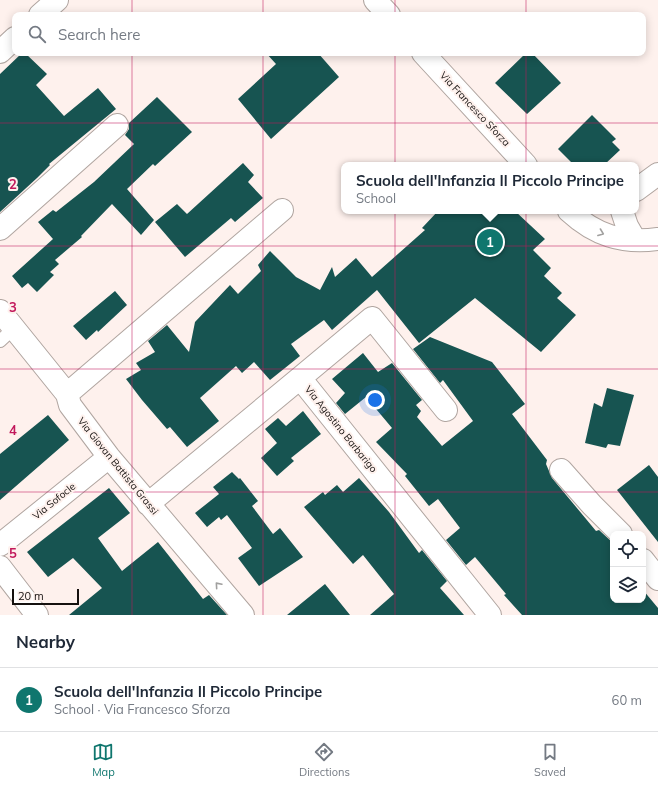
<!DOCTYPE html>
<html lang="en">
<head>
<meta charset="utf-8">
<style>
  :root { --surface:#fff; --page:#f6f6f7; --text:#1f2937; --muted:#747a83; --line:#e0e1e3; --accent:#0f766e }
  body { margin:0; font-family:Mulish,sans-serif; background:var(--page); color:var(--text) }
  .controls { position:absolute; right:12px; bottom:12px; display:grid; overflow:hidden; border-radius:8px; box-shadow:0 2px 10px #0003 }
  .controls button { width:36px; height:36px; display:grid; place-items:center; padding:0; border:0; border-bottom:1px solid var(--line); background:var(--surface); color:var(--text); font:20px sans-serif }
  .scale { position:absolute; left:12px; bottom:10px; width:67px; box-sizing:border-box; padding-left:4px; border:2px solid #15110f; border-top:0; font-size:11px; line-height:14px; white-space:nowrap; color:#15110f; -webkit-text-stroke:3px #fef1ed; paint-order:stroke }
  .you { position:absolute; left:375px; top:400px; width:14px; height:14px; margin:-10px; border:3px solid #fff; border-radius:50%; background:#1a73e8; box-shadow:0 0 0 6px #1a73e833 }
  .badge { display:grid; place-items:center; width:26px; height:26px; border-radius:50%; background:var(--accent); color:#fff; font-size:13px; font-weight:700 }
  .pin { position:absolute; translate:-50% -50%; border:2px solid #fff; box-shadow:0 1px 4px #0006 }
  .popup { position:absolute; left:341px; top:162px; width:298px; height:52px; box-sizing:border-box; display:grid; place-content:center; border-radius:8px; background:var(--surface); filter:drop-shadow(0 1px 3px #0005); font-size:13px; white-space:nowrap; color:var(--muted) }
  .popup b { font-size:15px; color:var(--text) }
  .popup::after { content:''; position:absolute; left:50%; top:100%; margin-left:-8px; border:8px solid transparent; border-top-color:var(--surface) }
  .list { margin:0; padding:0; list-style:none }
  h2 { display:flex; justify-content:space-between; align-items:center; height:52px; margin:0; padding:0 16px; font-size:17px }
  h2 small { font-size:13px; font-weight:400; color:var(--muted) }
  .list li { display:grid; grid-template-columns:26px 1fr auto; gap:12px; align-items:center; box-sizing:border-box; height:64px; padding:0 16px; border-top:1px solid var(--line) }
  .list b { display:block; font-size:15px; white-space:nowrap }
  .list p { margin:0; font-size:13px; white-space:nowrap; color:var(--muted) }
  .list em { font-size:13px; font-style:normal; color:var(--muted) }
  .icon { flex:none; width:22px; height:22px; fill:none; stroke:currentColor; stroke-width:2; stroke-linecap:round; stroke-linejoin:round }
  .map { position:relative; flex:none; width:658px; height:615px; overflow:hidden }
  .search { position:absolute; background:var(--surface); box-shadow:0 2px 10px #0003; left:12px; right:12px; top:12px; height:44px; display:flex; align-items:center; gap:10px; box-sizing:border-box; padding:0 14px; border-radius:8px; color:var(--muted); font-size:15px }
  .sheet { height:116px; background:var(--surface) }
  nav { display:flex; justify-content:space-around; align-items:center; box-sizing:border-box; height:56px; border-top:1px solid var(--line); background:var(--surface); font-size:11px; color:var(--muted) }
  nav a { display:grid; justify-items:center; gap:2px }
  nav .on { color:var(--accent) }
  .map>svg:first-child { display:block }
  .building { fill:#175451 }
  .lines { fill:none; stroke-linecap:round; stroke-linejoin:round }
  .lane-casing { stroke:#b0a5a0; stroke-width:14 }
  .street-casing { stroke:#b0a5a0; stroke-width:24 }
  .lane { stroke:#fff; stroke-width:12 }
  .street { stroke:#fff; stroke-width:22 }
  .oneway { stroke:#a1a09f }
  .grid { fill:none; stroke:#c2185b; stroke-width:1; stroke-opacity:0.55 }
  .labels { text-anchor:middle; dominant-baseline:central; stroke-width:4; stroke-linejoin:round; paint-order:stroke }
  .street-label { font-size:10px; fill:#15110f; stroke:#fef1ed }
  .grid-label { font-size:13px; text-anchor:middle; font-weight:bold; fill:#c2185b; stroke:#fef1ed; stroke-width:4; stroke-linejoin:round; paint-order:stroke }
</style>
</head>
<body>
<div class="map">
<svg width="658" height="615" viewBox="0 0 658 615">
  <rect width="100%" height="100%" fill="#fef1ed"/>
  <path class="building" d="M22,53H25L47,74L36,85L64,116L98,88L116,109L49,164L50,165L37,178L0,212V74Z
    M266,53H318L339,77L271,139L238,99L276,64Z
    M526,53H532L561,83L527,114L495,83Z
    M157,97L192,132L155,166L153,164L127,189L154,220L141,235L112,204L81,236L82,237L55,260L59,264L50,272L54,275L37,292L28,283L22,288L12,276L53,239L38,222L53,210L56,212L94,182L134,144L125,135L129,129V123Z
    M592,115L616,139L612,142L620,150L604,165H574L558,149Z
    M243,163L254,175L248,182L263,198L235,222L231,218L185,257L155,222L177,204L187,214Z
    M438,211H515L545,239L533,250L551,268L544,276L562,293L557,298L576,315L541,352L475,298L419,343L377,290L332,330L324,320L291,344L300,356L270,380L254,362L242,373L236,366L200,398L219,421L187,447L170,427L167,429L142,400L126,379L141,370L136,363L155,352L148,341L167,325L189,352L195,322L230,285L238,294L261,271L258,265L270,251L296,277L320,290L332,267L335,277L356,258L372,277L425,230L422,228Z
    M115,291L127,305L98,332L97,330L86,340L73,326Z
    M430,337L492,362L525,404L512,414L547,460L546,464L552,478L596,531L599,530L613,543V600H643V590L658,608V615H522L504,595L506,594L475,557L466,565L446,540L460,528L438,499L429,506L405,476L407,474L376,442L392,428L366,397L345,414L336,403L345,393L332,379L363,353L378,372L392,363L422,400L416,405L421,411L417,417L442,446L473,421L443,380L440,383L413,349Z
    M607,388L634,395L620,446L608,444L606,448L585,443L594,403L602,407Z
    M303,411L321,434L291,458L294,461L277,476L261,458L277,443L265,429L278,418L286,426Z
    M48,415L69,440L0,500V454Z
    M649,465L658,477V542L617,490Z
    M232,472L239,479L240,478L258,501L252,506L273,534L280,528L303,557L259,586L238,558L252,548L227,515L221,520L219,517L207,527L195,513L219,494L213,487Z
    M359,478L389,512L419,553L422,550L447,581L440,588L464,615H370L394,594L363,555L353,564L304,507L323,492L325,495L337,485L343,492Z
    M109,488L130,513L98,538L122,571L158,542L203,599L209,595L227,615H69L102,588L73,558L48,577L27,552Z
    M325,584L350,615H287Z"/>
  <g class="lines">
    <g class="lane-casing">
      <path id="lane" d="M0,341L14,328"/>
    </g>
    <g class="street-casing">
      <path id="street" d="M375,0L389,15
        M40,15L57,0
        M0,52L15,38
        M423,53L526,165
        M636,190L658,174
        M569,211C595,235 622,244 658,239
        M622,211L627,226L635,240
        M0,229L117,125
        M0,311L67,394L70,405L109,457L243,615
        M300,378L372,318L446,410
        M67,394L282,210
        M561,470L592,505L621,534
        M148,504L300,378L490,615
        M0,545L109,457
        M643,560L658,579
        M0,567L37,615"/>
    </g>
    <use href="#lane" class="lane"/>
    <use href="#street" class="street"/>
  </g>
  <defs><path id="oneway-chevron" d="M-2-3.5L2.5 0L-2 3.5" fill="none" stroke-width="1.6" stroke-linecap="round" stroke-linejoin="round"/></defs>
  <g class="oneway">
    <use href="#oneway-chevron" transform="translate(601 233) rotate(21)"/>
    <use href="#oneway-chevron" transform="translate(218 585) rotate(-131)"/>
  </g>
  <path class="grid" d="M132,0V15M263,0V15M395,0V15M526,0V15M132,53V615M263,53V615M395,53V615M526,53V615M0,123H658M0,246H658M0,369H658M0,492H658"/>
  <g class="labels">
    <g class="street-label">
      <text transform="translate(475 109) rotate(47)">Via Francesco Sforza</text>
      <text transform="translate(341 429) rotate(51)">Via Agostino Barbarigo</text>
      <text transform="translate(118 466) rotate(51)">Via Giovan Battista Grassi</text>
      <text transform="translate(54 501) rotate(-39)">Via Sofocle</text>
    </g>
  </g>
  <g class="grid-label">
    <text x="13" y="189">2</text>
    <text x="13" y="312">3</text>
    <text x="13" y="435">4</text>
    <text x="13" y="558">5</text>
  </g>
</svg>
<div class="controls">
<button><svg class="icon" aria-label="locate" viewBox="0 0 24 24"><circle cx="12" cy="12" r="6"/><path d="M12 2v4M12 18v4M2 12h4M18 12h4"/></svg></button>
<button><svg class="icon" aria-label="layers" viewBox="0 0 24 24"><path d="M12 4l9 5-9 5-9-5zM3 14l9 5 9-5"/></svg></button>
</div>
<div class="scale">20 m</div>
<div class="you"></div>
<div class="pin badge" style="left:490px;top:242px">1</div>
<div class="popup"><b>Scuola dell'Infanzia Il Piccolo Principe</b>School</div>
<div class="search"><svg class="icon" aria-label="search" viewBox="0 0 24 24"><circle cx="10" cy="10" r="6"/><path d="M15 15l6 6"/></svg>Search here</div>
</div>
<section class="sheet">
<h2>Nearby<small></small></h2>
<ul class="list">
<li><span class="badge">1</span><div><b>Scuola dell'Infanzia Il Piccolo Principe</b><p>School · Via Francesco Sforza</p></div><em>60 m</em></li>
</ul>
</section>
<nav>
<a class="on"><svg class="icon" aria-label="map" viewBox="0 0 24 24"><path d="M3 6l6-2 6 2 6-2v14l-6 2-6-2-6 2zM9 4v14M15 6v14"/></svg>Map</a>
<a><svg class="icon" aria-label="directions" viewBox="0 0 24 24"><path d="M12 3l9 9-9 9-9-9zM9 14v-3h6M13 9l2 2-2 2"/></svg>Directions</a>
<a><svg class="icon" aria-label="saved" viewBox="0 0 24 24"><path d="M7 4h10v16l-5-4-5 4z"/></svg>Saved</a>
</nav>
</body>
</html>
